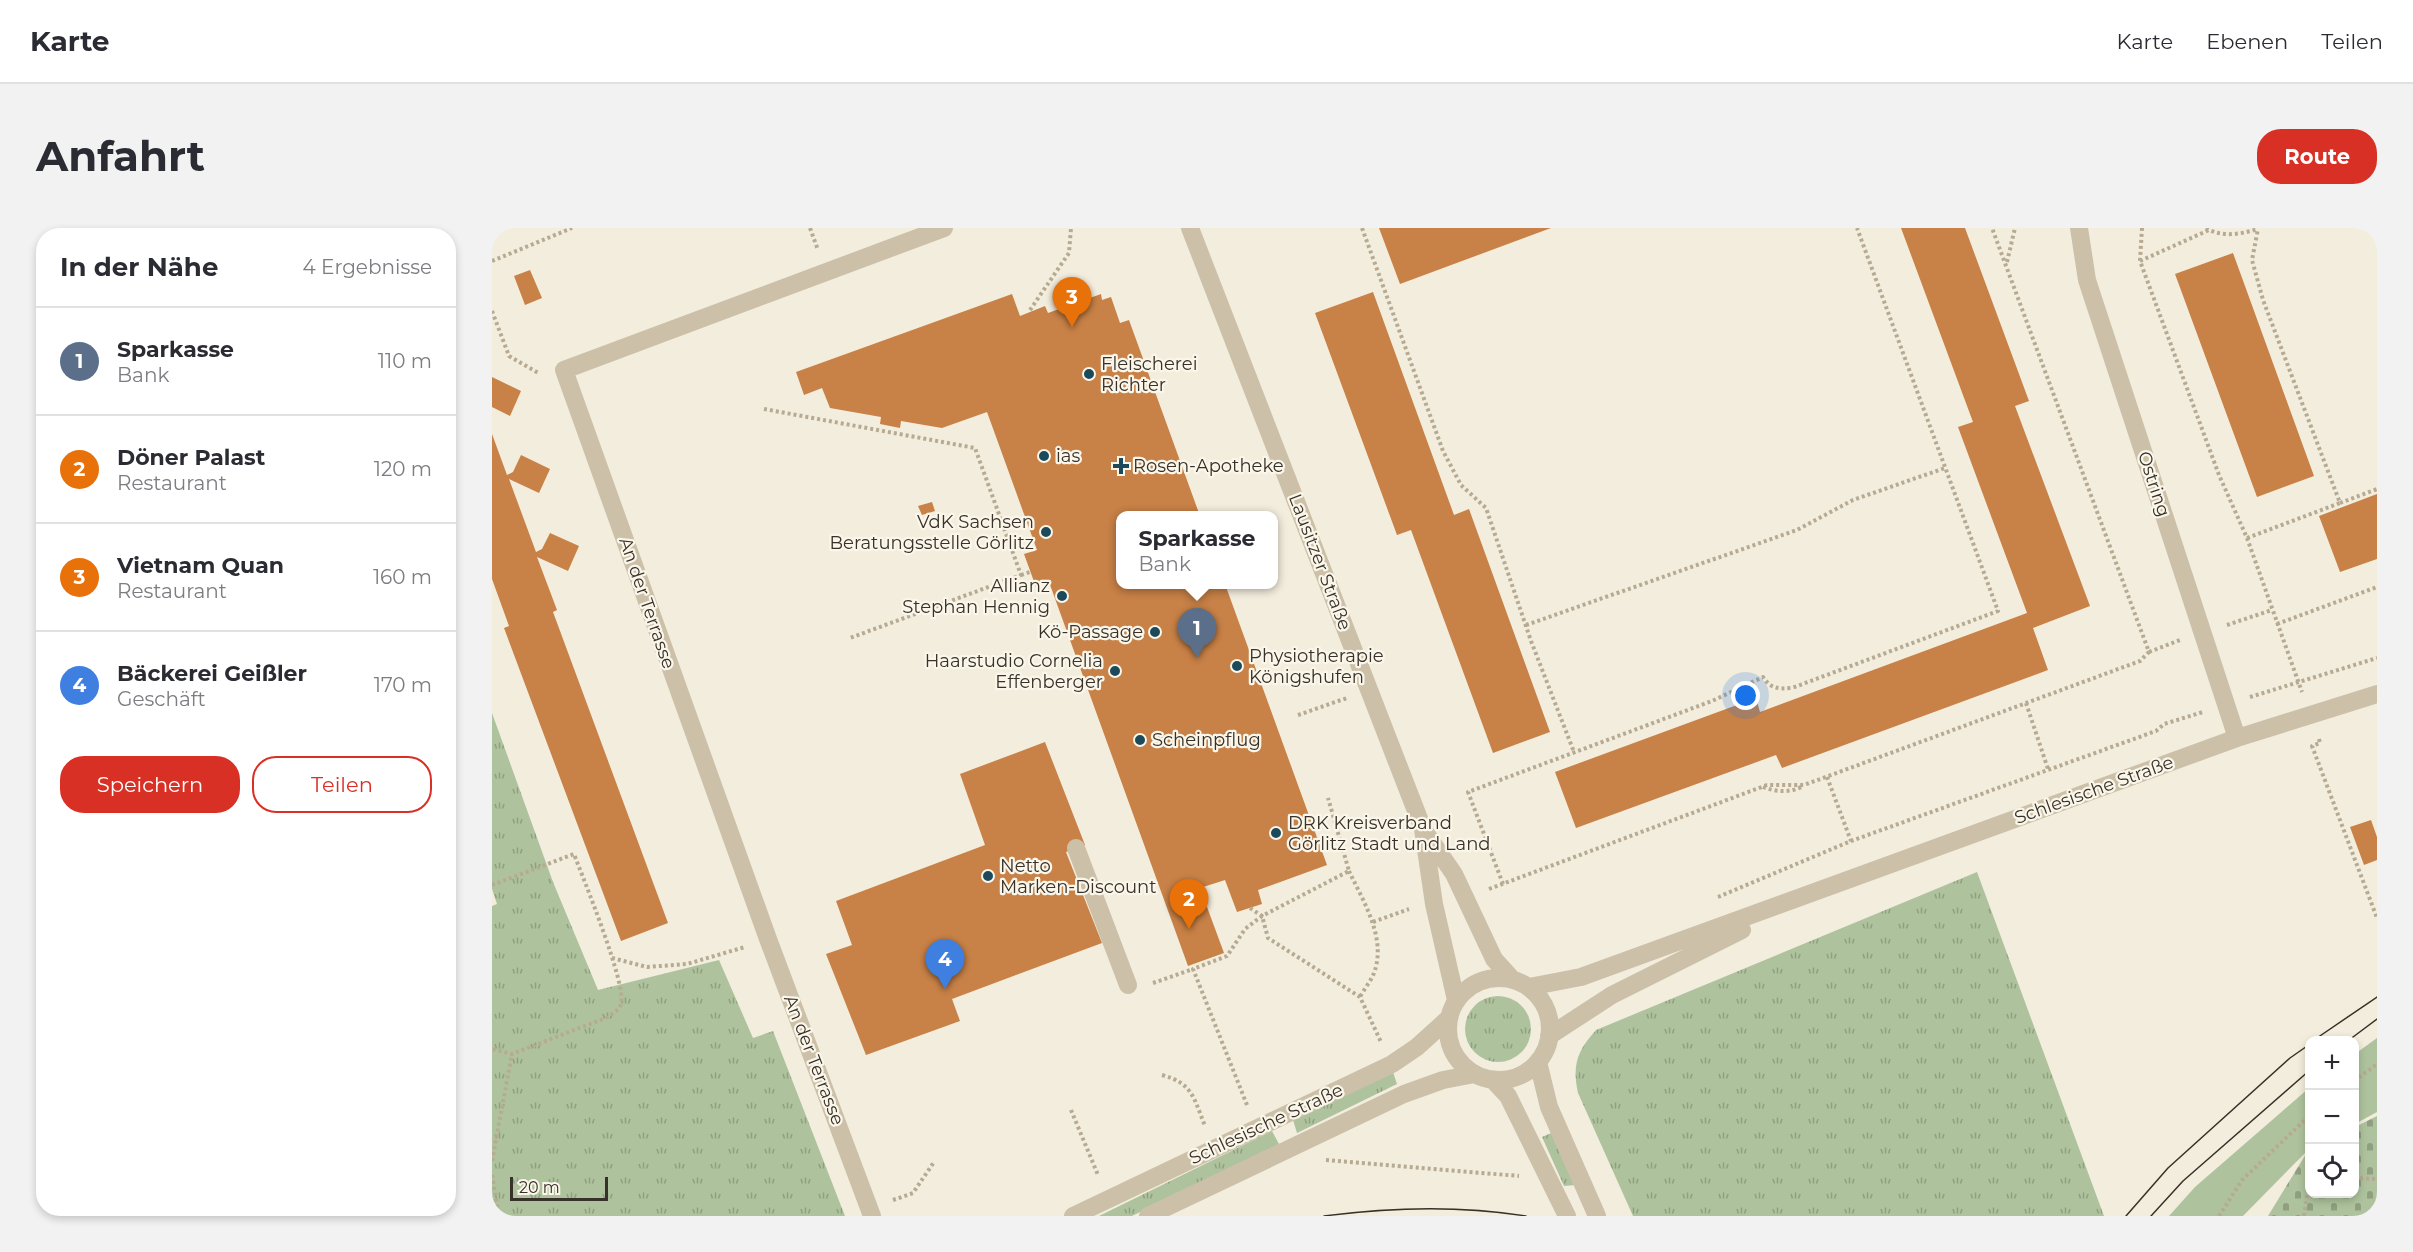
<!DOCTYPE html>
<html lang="de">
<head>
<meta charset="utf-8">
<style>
  :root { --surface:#fff; --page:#f2f2f3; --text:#2b2b33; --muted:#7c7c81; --line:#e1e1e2; --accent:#d93025 }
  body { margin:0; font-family:Montserrat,sans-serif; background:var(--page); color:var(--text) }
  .controls { position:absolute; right:18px; bottom:18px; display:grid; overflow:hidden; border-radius:12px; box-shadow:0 3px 9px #0003 }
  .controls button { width:54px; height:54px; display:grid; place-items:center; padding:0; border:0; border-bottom:2px solid var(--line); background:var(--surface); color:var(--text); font:30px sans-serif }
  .scale { position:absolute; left:18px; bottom:15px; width:98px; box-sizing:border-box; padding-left:6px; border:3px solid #383129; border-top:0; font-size:16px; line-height:21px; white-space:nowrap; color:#383129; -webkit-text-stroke:4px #faf6ea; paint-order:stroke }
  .you { position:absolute; left:1254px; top:468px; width:21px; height:21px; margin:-15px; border:4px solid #fff; border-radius:50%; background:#1a73e8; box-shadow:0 0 0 9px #1a73e833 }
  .badge { display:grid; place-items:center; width:39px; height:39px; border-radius:50%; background:var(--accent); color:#fff; font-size:20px; font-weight:700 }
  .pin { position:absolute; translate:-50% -50px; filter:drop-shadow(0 2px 3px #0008) }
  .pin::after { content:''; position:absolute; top:32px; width:21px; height:18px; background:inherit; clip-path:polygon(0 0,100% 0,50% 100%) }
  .popup { position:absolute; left:624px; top:283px; width:162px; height:78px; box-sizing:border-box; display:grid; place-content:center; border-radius:12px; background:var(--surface); filter:drop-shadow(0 2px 4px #0005); font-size:20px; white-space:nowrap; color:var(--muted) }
  .popup b { font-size:22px; color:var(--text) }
  .popup::after { content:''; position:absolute; left:50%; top:100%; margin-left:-12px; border:12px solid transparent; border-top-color:var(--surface) }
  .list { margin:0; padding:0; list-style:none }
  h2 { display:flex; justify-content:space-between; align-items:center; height:78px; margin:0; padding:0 24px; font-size:26px }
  h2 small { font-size:20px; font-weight:400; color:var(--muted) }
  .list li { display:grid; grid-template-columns:39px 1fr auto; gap:18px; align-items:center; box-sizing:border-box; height:108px; padding:0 24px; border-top:2px solid var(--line) }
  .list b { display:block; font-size:22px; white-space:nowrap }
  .list p { margin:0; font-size:20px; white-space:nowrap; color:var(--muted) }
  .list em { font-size:20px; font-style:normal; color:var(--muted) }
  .actions { display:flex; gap:12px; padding:18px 24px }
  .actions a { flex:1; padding:14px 0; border:2px solid var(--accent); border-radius:24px; text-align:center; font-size:21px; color:var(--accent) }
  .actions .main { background:var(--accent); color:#fff }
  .icon { flex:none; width:33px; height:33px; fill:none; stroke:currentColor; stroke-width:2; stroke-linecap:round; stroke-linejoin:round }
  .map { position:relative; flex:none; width:1885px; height:988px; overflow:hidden; border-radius:24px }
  header { display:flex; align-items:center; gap:36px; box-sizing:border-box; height:84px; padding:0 30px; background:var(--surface); border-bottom:2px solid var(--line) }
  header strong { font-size:28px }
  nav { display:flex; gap:33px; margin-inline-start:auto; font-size:21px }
  .intro { display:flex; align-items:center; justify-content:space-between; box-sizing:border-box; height:144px; padding:0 36px }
  h1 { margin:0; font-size:42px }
  .button { padding:15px 27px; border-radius:24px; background:var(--accent); color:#fff; font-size:21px; font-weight:700 }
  main { display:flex; gap:36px; padding:0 36px }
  aside { flex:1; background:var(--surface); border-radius:24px; box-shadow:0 3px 9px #0003 }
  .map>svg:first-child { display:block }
  .grass { fill:url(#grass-tufts) }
  .cemetery { fill:url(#cemetery-stones) }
  .park { fill:#aec39d }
  .building { fill:#c88146 }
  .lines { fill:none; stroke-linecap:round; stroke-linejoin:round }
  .path { stroke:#b7aa93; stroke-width:4; stroke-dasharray:3 3; stroke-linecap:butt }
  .minor { stroke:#ccc0a9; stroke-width:18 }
  .tram { stroke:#383129; stroke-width:1.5 }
  .poi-dot { fill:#1d4a5b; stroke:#faf6ea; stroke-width:2 }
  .labels { text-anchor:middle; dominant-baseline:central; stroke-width:4.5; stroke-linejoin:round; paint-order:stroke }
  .poi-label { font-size:18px; fill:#383129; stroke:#faf6ea; text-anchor:start }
  .street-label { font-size:18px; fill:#383129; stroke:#faf6ea }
</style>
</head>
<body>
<header>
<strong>Karte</strong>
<nav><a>Karte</a><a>Ebenen</a><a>Teilen</a></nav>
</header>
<div class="intro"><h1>Anfahrt</h1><a class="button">Route</a></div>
<main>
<aside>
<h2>In der Nähe<small>4 Ergebnisse</small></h2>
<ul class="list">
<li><span class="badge" style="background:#5c6f8a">1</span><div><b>Sparkasse</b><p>Bank</p></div><em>110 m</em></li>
<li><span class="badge" style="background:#e8710a">2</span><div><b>Döner Palast</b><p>Restaurant</p></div><em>120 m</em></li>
<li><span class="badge" style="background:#e8710a">3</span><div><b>Vietnam Quan</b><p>Restaurant</p></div><em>160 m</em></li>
<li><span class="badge" style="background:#3f7fe0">4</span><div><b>Bäckerei Geißler</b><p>Geschäft</p></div><em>170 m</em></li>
</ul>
<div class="actions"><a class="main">Speichern</a><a>Teilen</a></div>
</aside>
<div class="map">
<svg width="1885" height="988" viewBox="0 0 1885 988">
  <defs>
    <pattern id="grass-tufts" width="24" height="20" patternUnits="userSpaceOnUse" patternTransform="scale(1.5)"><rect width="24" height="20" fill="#aec39d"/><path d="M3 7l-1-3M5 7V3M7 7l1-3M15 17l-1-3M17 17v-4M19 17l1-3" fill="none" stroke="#8f9f80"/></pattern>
    <pattern id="cemetery-stones" width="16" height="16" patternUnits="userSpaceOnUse" patternTransform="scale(1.5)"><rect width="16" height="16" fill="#aec39d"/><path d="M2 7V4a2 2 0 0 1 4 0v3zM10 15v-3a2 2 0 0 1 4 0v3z" fill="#8f9f80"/></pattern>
  </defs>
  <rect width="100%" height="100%" fill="#f3eddd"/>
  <path class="grass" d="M0,485L61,654L106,762L227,732L261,810L281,803L353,988H0V678L5,676L0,661Z
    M1485,644L1612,988H1141L1086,865C1080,837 1085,823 1104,802Z
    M973 801a33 33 0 1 1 66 0a33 33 0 1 1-66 0Z
    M901,844L905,856L805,905L801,892Z
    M780,903L787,916L640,988H607Z
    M1064,903L1084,957L1072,958L1050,909Z"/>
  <path class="cemetery" d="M1885,888V988H1776L1817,921L1818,966H1862L1863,899Z"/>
  <path class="park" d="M1885,810V884L1863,896V826Z
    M1817,860V921L1751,988H1677L1703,959Z"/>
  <path class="building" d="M887,0H1059L908,56Z
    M1409,0H1473L1537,173L1523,178L1598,378L1541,400L1556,442L1290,540L1284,527L1084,600L1063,544L1264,470L1268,484L1535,385L1466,199L1481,194Z
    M1741,25L1822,248L1765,269L1683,46Z
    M38,42L50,70L33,77L22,48Z
    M881,64L962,287L977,281L1058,504L1001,525L919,302L905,307L823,85Z
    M520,66L528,88L553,78L556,85L609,66L610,72L619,69L628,95L637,92L708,288H628V356H733L835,637L766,662L770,676L745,684L733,652L708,660L732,725L696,738L557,354L544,359L532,326L545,322L495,184L450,200L409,193L408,200L388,196L389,189L338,180L330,160L312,167L304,144Z
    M0,149L29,163L18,188L0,179Z
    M0,206L15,247L21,244L29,227L58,241L47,265L17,251L44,324L50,321L58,305L87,318L76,343L45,329L65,382L61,384L176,695L129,713L12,400L17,398L0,351Z
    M1885,266V331L1848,344L1827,288Z
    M440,274L443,283L430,287L426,278Z
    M553,514L593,617L574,624L610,715L460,771L468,793L374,827L334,726L360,717L344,673L493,617L468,546Z
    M1879,592L1885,609V632L1872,637L1858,599Z"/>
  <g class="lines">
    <path class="path" d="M318,0L326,22
      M870,0L951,223L969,257L994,280L1039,413L1082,524
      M1650,0L1648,33L1727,247L1755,310L1810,464
      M1714,0C1730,10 1749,6 1766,1
      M0,33L80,0
      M1648,33L1717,2
      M1515,34L1523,0
      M538,82L577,25L579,0
      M0,83L17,128L48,146
      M272,181L483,220L529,347L358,410
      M1848,275L1885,261
      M1755,310L1848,275L1771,72L1760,32L1766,1
      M529,347L538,344
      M1785,396L1885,359
      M1034,397L1305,302L1361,272L1453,240
      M1735,397L1780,382
      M1657,424L1688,412
      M1758,469L1885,430
      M1534,475L1556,541
      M806,487L855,470
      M1827,511L1828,515L1820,518L1885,690
      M1335,549L1359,613
      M1271,559C1284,564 1299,565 1311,558
      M857,643C871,673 895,710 882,745C879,753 872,761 868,769
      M1011,656L976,564L1220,473L1271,449C1279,461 1286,461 1300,460L1506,383L1365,0
      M0,657L82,626C91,650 135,757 129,776C127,782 121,785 116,789L20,826L0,821
      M997,661L1275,557H1312L1648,433L1657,424L1500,0
      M1226,669L1359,613L1664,503L1672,496L1711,484
      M758,680L770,688L857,643L836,570
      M881,694L917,681
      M120,730L155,739L195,736L253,719
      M661,755L701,741
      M670,847C701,855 702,871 713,898
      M1862,853L1885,836
      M755,877L701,741L735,728L753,701L770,688L776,710L868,769L889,814
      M579,882L606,947
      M834,932L1027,948
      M0,933L20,826
      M0,947L7,988
      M1862,950L1885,951
      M401,972L421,965L442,934
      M1727,988L1750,952L1818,887
      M1812,988L1818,946"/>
    <path class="minor" d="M698,0L931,601L942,676L964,772
      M1587,0L1595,52L1745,510
      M933,604L962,646L1002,731L1020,751
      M584,620L636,757
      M956 801a51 51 0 1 1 102 0a51 51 0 1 1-102 0Z
      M1037,759L1089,749L1745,510L1885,466
      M1057,808L1120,767L1250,702
      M1046,834L1057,879L1105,988
      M1001,852L1016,868L1075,988
      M380,988L276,711L72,142L452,0
      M581,988L900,836L925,819L957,790
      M656,988L912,866L951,852L983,846"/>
    <path class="tram" d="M1822,812L1885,769
      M1857,812L1885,791
      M832,988C900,979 966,977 1034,988
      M1634,988L1676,940L1798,830L1818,816
      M1659,988L1691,953L1818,842"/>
  </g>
  <g class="poi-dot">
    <circle cx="597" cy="146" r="6"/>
    <circle cx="552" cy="228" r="6"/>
    <path d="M626 229h6v6h6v6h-6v6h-6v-6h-6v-6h6z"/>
    <circle cx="554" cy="304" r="6"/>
    <circle cx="570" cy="368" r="6"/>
    <circle cx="663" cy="404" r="6"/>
    <circle cx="745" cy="438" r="6"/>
    <circle cx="623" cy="443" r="6"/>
    <circle cx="648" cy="512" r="6"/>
    <circle cx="784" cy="605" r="6"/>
    <circle cx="496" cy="648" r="6"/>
  </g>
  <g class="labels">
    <g class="poi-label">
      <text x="609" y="136">Fleischerei<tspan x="609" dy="21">Richter</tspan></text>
      <text x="564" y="228">ias</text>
      <text x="641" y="238">Rosen-Apotheke</text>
      <text x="542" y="294" text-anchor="end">VdK Sachsen<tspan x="542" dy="21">Beratungsstelle Görlitz</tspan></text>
      <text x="558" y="358" text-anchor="end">Allianz<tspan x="558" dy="21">Stephan Hennig</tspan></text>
      <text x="651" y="404" text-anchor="end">Kö-Passage</text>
      <text x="757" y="428">Physiotherapie<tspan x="757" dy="21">Königshufen</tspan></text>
      <text x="611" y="433" text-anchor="end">Haarstudio Cornelia<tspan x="611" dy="21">Effenberger</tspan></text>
      <text x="660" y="512">Scheinpflug</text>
      <text x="796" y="595">DRK Kreisverband<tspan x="796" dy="21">Görlitz Stadt und Land</tspan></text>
      <text x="508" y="638">Netto<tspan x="508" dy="21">Marken-Discount</tspan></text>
    </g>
    <g class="street-label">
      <text transform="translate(1662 256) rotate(72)">Ostring</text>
      <text transform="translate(828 334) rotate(69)">Lausitzer Straße</text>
      <text transform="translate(155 375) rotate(71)">An der Terrasse</text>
      <text transform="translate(1602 562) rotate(-20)">Schlesische Straße</text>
      <text transform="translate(322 832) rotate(69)">An der Terrasse</text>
      <text transform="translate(774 896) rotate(-25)">Schlesische Straße</text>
    </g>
  </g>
</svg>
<div class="controls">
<button>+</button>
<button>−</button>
<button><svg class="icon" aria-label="locate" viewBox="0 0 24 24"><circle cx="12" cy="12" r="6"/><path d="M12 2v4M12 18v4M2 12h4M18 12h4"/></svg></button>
</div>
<div class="scale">20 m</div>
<div class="you"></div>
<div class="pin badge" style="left:705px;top:430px;background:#5c6f8a">1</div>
<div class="popup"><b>Sparkasse</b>Bank</div>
<div class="pin badge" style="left:697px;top:701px;background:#e8710a">2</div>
<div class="pin badge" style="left:580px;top:99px;background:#e8710a">3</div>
<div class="pin badge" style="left:453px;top:761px;background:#3f7fe0">4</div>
</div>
</main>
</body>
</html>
